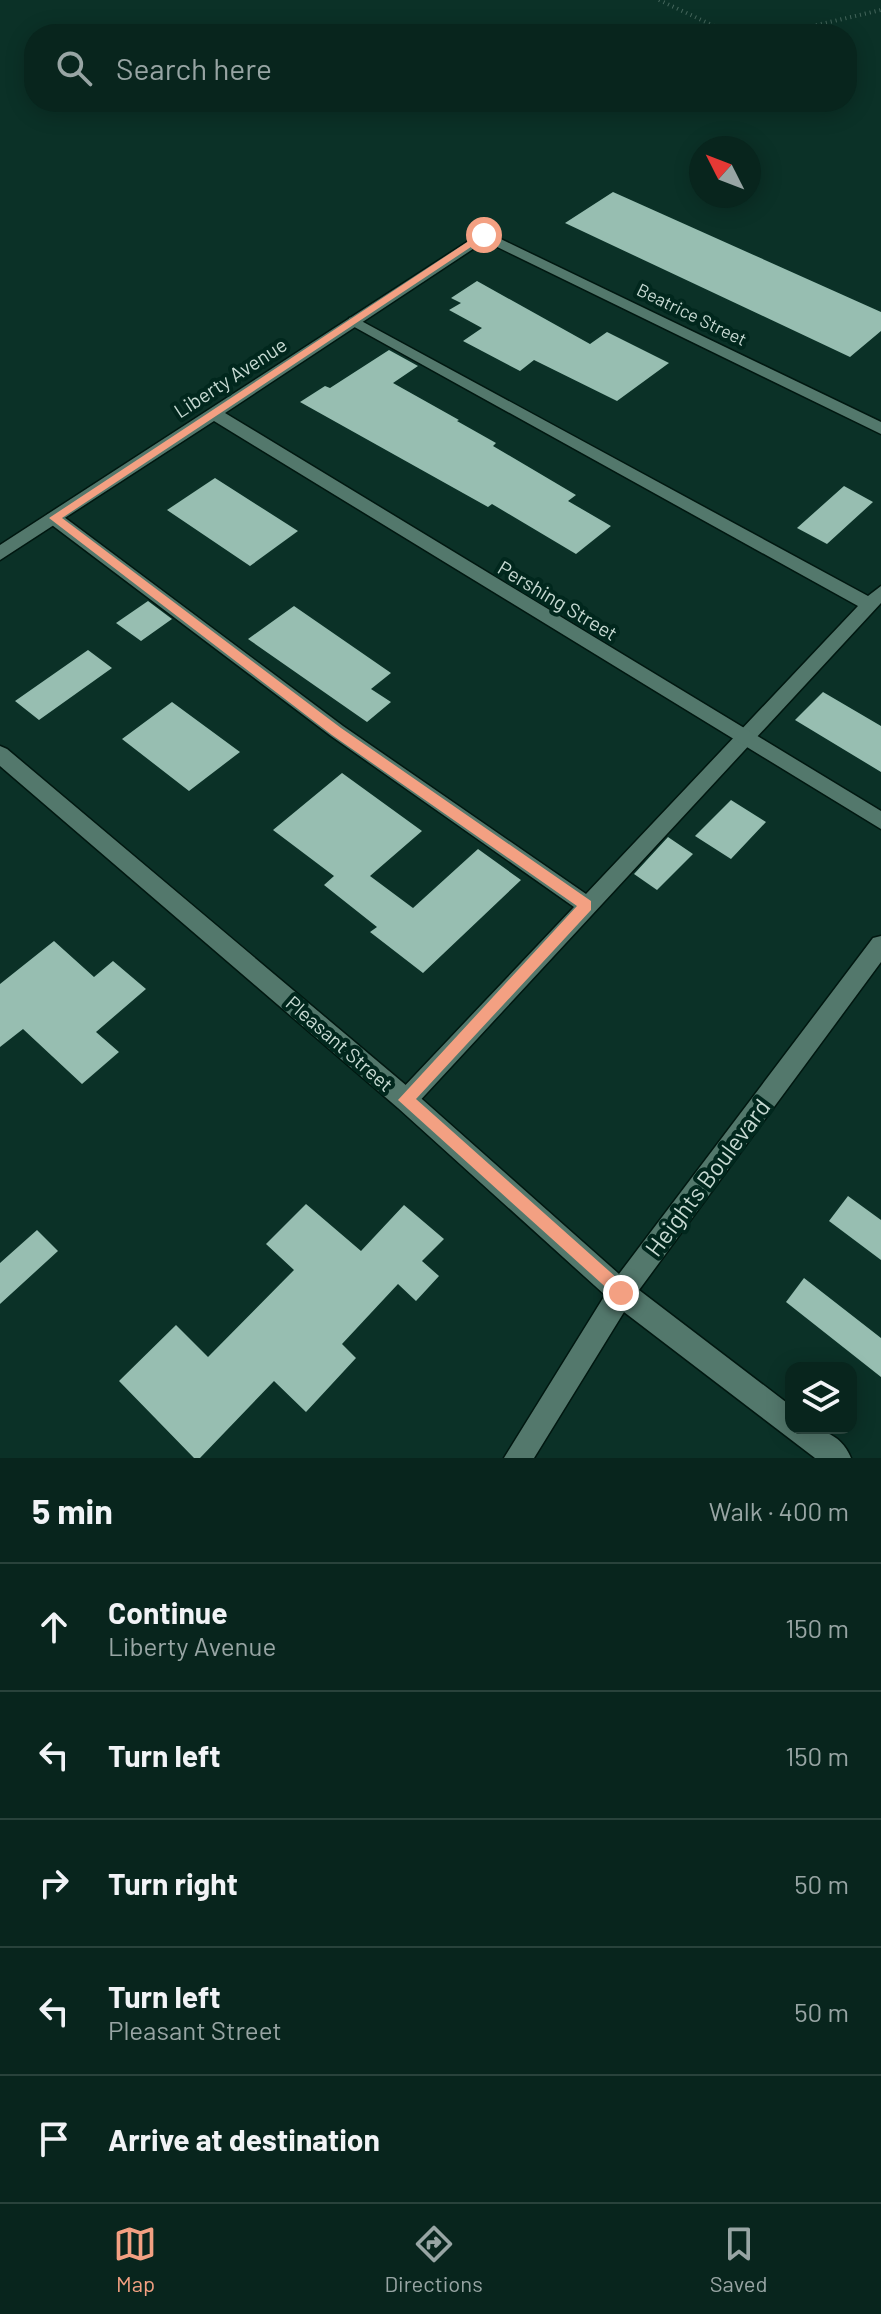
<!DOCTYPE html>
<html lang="en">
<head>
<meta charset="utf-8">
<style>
  :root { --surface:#08251d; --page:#112d26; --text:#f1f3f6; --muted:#98a5a4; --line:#29423b; --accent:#f3a082 }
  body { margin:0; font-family:Barlow,sans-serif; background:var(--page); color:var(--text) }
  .controls { position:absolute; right:24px; bottom:24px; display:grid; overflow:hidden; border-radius:16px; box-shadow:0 4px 20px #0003 }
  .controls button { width:72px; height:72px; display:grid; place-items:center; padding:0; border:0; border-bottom:2px solid var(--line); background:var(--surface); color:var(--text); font:40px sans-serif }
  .compass { position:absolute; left:689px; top:136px; width:72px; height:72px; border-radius:50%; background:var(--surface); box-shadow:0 4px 20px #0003; rotate:312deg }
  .stop { position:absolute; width:24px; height:24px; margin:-18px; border:6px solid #f3a082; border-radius:50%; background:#fff }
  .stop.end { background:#f3a082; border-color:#fff; box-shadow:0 2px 8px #0008 }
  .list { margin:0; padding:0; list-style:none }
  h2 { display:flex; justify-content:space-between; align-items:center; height:104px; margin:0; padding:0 32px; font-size:34px }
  h2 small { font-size:26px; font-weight:400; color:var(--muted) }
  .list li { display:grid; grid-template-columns:52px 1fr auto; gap:24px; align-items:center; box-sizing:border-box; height:128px; padding:0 32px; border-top:2px solid var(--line) }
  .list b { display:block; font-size:30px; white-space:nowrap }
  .list p { margin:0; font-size:26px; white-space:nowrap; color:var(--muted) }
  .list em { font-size:26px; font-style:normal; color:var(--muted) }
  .icon { flex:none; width:44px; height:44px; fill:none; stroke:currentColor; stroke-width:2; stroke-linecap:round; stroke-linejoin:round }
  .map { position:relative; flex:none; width:881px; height:1458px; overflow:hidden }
  .search { position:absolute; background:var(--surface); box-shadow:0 4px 20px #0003; left:24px; right:24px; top:24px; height:88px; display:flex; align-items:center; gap:20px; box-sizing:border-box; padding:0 28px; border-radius:32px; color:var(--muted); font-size:30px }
  .sheet { height:744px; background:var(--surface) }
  nav { display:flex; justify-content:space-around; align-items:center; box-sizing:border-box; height:112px; border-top:2px solid var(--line); background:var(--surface); font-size:22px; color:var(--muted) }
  nav a { display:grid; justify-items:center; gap:4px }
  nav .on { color:var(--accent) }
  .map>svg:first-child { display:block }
  .building { fill:#97beb1 }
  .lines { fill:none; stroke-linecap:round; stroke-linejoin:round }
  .service-casing { stroke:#001710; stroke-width:3 }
  .minor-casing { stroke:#001710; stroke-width:3 }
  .path { stroke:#45665c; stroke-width:4; stroke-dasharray:1 4; stroke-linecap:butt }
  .service { fill:#53786c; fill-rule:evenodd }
  .minor { fill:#53786c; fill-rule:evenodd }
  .route { fill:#f3a082 }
  .labels { text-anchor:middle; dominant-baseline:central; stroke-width:8; stroke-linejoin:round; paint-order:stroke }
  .far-street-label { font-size:18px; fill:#c6d9d2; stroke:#01271d }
  .street-label { font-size:20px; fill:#c6d9d2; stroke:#01271d }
  .near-street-label { font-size:24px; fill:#c6d9d2; stroke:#01271d }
</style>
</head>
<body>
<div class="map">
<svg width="881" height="1458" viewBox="0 0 881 1458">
  <rect width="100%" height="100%" fill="#0b3127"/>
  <path class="building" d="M613,192L881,312V331L850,357L565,223Z
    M477,281L590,344L607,332L669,363L617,401L534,360L520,371L463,341L482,328L449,310L461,303L451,298Z
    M389,350L418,366L393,383L459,420L457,421L496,443L493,446L576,495L568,501L611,526L576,554L492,504L488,507L300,402L325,386L330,388Z
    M215,478L298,531L250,566L167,510Z
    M844,486L873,502L827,544L797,528Z
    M148,601L172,619L141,641L116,623Z
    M294,606L391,673L371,689L391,702L367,722L248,639Z
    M88,650L112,668L39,720L15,701Z
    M823,692L881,726V772L795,720Z
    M172,702L240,752L189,791L122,739Z
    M342,773L422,831L370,876L413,908L478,849L521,880L423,973L370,932L377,927L324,885L334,876L273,830Z
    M731,800L766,822L731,859L695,836Z
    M668,837L693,854L657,890L634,874Z
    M54,941L94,977L113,961L146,989L96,1032L119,1052L82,1084L23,1029L0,1047V984Z
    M848,1196L881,1220V1260L829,1221Z
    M306,1204L361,1251L404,1205L444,1239L422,1261L439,1276L416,1301L398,1284L342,1344L356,1358L306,1412L274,1381L200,1458H194L119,1381L176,1325L208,1357L294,1270L266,1244Z
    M37,1230L58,1251L0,1304V1263Z
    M804,1278L881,1338V1377L786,1302Z"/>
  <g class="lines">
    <g class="service-casing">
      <path id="service" d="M354,317L868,596L881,586V603L414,1107L406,1110L398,1107L395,1100L398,1093L574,907L331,736L48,522L46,518L48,514H60L343,726L586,894L858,606L349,324V318Z"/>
    </g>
    <g class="minor-casing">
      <path id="minor" d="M484,231L881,422V434L485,241L225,413L881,811V829L214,421L0,560V545Z
        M0,746L7,749L414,1092L619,1274L873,938L881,936V962L639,1290L791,1406V1428C817,1428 840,1431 851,1458H815L624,1312L534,1458H504L605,1295L398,1108L0,766Z"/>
    </g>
    <path class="path" d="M659,0L729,33L804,28L881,10"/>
    <use href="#service" class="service"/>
    <use href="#minor" class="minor"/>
  </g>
  <path class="route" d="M481,233L489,235L62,518L341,728L591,901V910L416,1099L627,1287L629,1293L627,1299L621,1301L398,1100L577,906L332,735L49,518Z"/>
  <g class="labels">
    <g class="far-street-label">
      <text transform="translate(692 314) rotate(26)">Beatrice Street</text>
    </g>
    <g class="street-label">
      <text transform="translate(230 377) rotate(-33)">Liberty Avenue</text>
      <text transform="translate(558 600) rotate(31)">Pershing Street</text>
      <text transform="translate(340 1043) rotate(41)">Pleasant Street</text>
    </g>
    <g class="near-street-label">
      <text transform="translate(707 1177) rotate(-53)">Heights Boulevard</text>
    </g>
  </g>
</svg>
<div class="controls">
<button><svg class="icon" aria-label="layers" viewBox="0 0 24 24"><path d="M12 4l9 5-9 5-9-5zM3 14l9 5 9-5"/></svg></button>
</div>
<svg class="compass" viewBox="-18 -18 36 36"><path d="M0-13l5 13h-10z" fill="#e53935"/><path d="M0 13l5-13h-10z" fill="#98a5a4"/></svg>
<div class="stop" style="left:484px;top:235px"></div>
<div class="stop end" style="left:621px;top:1293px"></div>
<div class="search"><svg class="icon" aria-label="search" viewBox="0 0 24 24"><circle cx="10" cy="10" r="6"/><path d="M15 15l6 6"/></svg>Search here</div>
</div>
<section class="sheet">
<h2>5 min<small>Walk · 400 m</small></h2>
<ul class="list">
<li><svg class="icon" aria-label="ahead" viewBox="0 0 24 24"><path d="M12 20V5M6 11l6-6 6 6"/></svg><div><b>Continue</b><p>Liberty Avenue</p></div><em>150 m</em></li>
<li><svg class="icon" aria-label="left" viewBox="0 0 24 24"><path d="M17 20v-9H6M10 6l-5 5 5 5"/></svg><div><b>Turn left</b></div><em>150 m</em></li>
<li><svg class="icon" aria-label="right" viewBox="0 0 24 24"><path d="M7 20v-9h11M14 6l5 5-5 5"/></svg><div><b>Turn right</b></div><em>50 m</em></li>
<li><svg class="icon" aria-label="left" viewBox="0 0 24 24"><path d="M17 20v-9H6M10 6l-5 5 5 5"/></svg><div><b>Turn left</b><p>Pleasant Street</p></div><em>50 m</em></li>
<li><svg class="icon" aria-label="arrive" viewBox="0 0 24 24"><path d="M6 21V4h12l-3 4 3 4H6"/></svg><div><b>Arrive at destination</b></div></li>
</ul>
</section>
<nav>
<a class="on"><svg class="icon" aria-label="map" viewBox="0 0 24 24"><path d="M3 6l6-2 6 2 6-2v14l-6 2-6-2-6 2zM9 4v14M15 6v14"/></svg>Map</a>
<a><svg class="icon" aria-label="directions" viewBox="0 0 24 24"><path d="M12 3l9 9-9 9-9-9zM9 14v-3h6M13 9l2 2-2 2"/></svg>Directions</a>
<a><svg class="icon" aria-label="saved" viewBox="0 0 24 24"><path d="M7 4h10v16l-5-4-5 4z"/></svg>Saved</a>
</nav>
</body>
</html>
